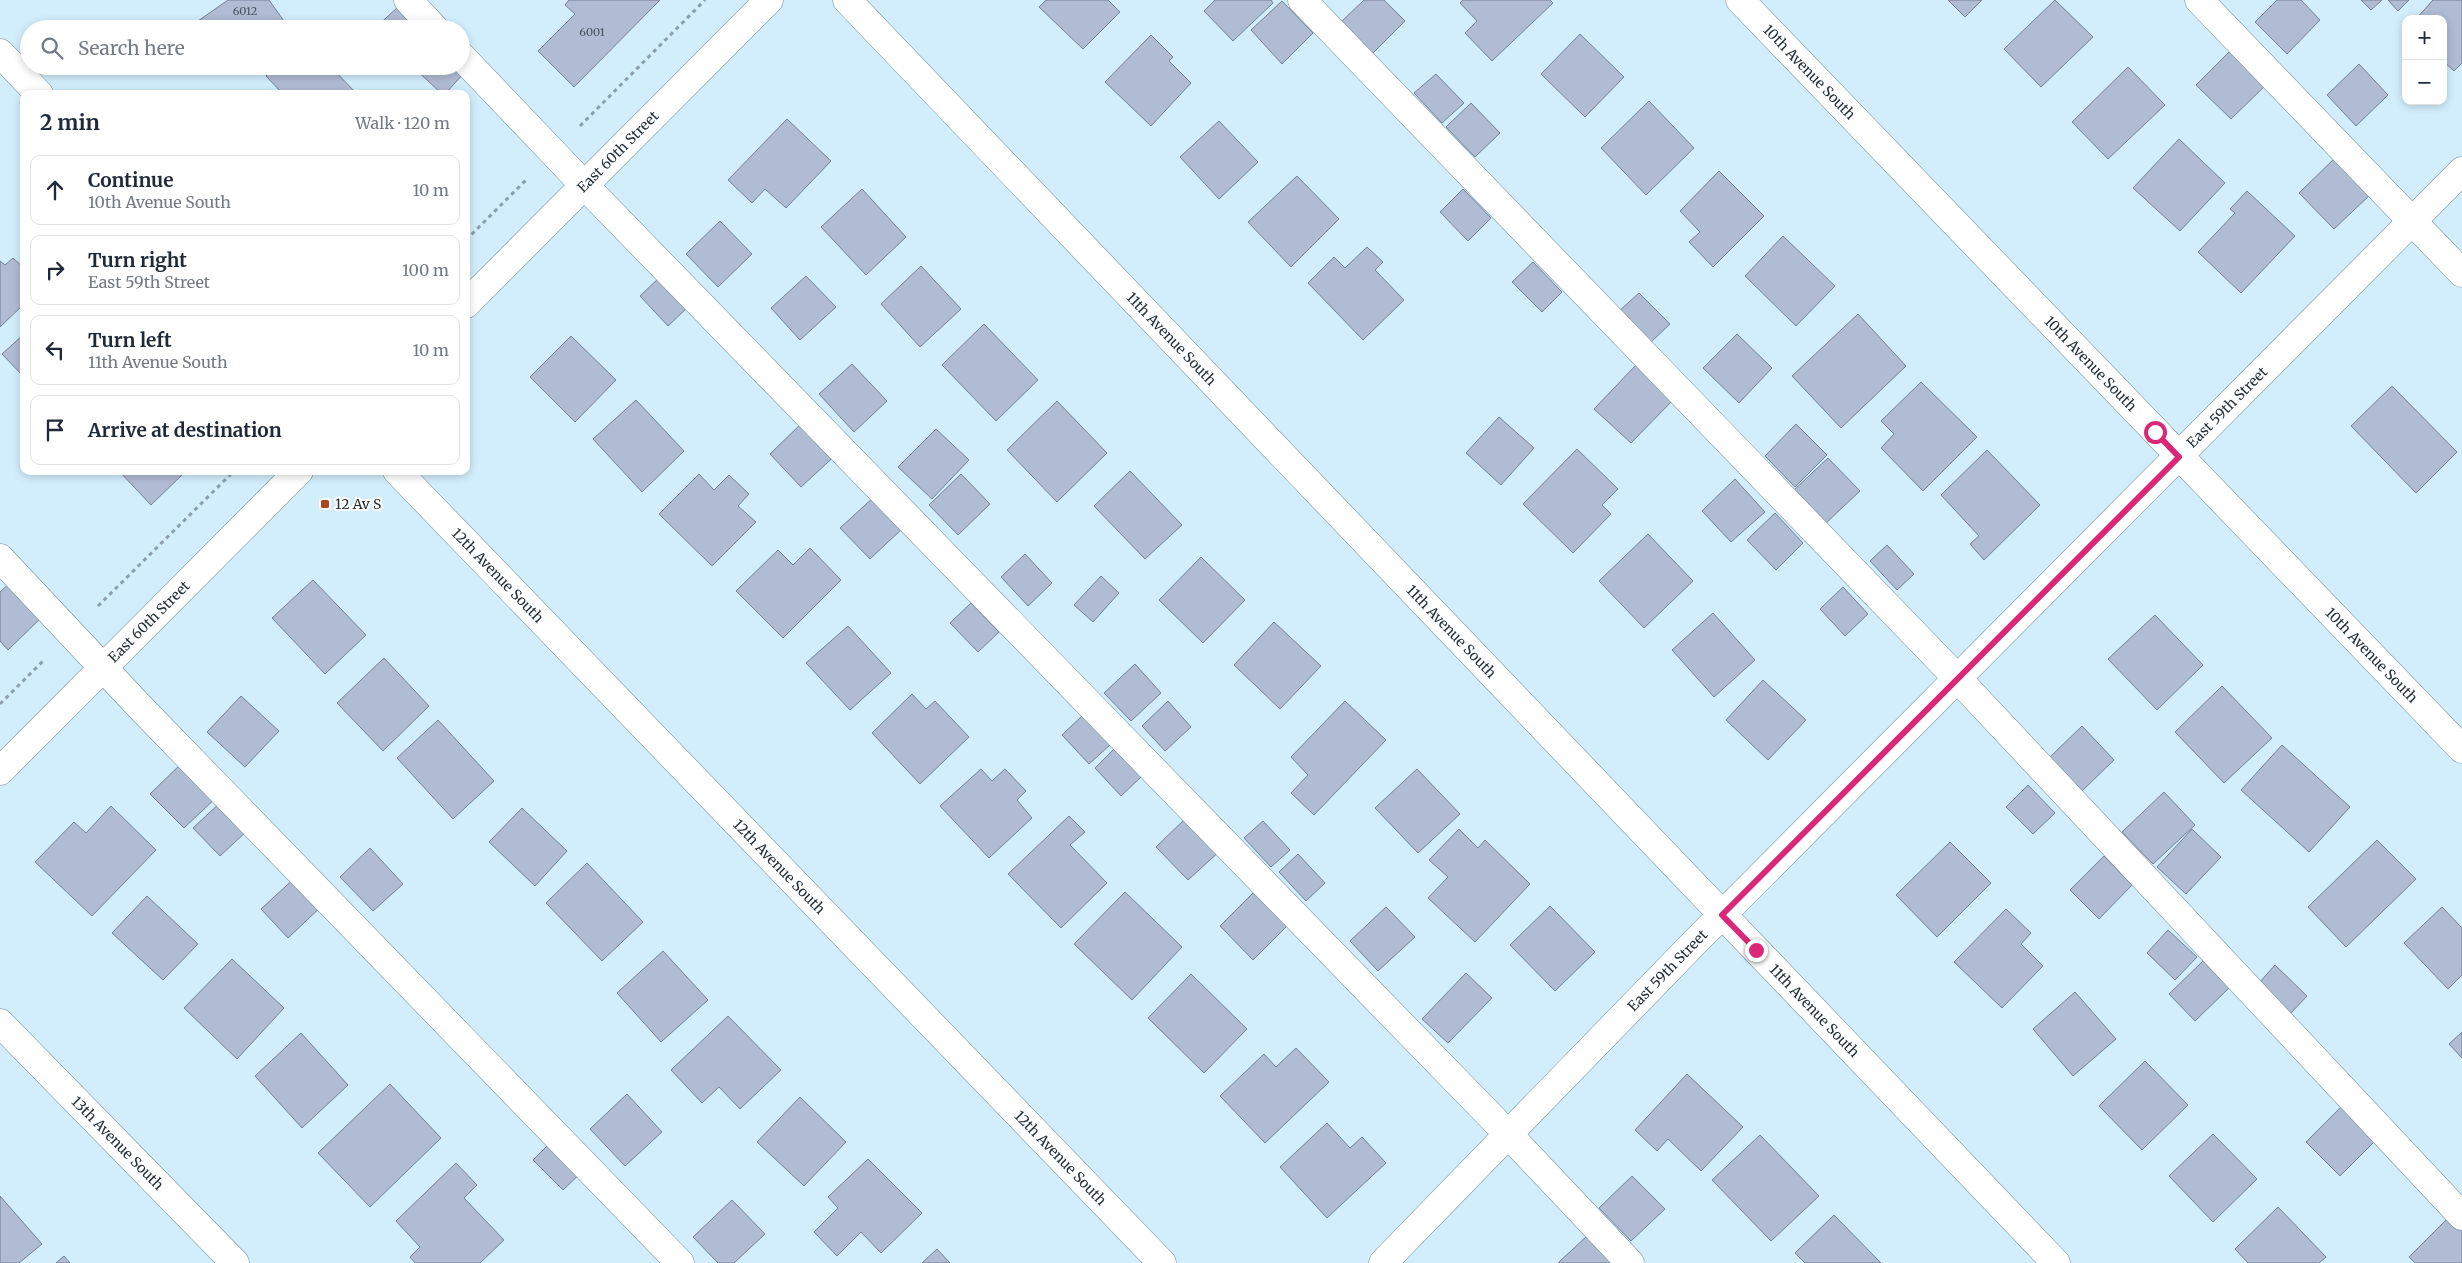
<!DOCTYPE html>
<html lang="en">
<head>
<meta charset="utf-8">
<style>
  :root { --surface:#fff; --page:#f2f2f3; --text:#1f2937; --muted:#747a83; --line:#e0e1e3 }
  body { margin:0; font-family:Merriweather,serif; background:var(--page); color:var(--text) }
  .controls { position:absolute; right:15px; top:15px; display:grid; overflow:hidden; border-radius:10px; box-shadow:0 2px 8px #0003 }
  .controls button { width:45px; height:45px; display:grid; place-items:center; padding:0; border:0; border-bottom:1px solid var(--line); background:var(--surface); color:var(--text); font:25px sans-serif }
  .stop { position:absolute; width:15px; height:15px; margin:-11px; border:4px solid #db2777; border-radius:50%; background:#fff }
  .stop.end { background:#db2777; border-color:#fff; box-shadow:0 1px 5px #0008 }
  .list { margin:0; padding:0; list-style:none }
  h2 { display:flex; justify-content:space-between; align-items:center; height:65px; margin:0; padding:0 20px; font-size:21px }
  h2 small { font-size:16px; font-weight:400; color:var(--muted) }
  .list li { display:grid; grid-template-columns:32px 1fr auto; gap:15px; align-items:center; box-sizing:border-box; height:70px; margin:0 10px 10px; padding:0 10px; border:1px solid var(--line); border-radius:10px }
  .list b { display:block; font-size:19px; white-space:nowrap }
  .list p { margin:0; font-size:16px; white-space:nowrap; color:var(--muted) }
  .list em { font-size:16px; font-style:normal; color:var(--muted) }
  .icon { flex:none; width:28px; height:28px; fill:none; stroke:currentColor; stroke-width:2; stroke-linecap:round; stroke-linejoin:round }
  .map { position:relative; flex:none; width:2462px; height:1263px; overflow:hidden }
  .search { position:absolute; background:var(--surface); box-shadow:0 2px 8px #0003; left:20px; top:20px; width:450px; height:55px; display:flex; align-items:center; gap:12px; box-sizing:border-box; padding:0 18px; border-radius:28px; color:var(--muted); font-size:19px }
  .panel { position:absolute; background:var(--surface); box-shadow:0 2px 8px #0003; left:20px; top:90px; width:450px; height:385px; border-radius:10px }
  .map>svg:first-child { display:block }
  .building { fill:#b0bcd4; stroke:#747f95 }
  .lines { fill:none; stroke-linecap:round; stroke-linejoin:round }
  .minor-casing { stroke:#6f8a97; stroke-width:29 }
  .path { stroke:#8a9faa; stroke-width:3; stroke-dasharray:4 4; stroke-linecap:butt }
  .minor { stroke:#fff; stroke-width:28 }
  .route { stroke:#db2777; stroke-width:6 }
  .poi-dot { fill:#ac461e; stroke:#fff; stroke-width:2 }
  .labels { text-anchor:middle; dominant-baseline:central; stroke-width:4; stroke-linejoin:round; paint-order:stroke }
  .number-label { font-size:11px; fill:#48535e }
  .street-label { font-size:14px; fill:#253036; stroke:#fff }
  .poi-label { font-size:14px; fill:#253036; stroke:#fff; text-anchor:start }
</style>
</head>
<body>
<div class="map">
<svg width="2462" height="1263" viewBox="0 0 2462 1263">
  <rect width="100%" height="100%" fill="#d2eefd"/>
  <path class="building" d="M228,0H269L289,28L204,29L198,21Z
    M569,0H660L574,87L538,51L575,14L565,5Z
    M1046,0H1108L1120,12L1083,49L1039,7Z
    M1215,0H1271L1273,3L1233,41L1204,11Z
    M1364,0H1384L1405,21L1372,54L1341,22Z
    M1463,0H1550L1553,3L1492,61L1465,33L1477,21L1460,3Z
    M1948,0H1982L1965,17Z
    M2055,0L2093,37L2041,87L2004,49Z
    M2277,0H2301L2320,20L2287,54L2255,22Z
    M2361,0H2382L2371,10Z
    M2388,0H2409L2398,11Z
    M2433,0H2462V63L2454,71L2443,61V19H2416Z
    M1282,1L1313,33L1282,64L1251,30Z
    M399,6L421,29H374Z
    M1580,34L1624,77L1585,117L1541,74Z
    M1151,35L1173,57L1169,61L1191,83L1151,126L1105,82Z
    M2234,47L2269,82L2231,119L2196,85Z
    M2359,64L2388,95L2356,126L2327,95Z
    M276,66H330L357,94H283L266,76Z
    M412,66H458L465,72L445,94H442Z
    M2128,67L2165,105L2108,159L2072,122Z
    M1436,74L1464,103L1442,123L1414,93Z
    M1649,101L1694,148L1646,195L1601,148Z
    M1471,103L1500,133L1475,157L1446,127Z
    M787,119L831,161L786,208L765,189L752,203L728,180Z
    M1219,121L1258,162L1219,199L1180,157Z
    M2179,139L2225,183L2180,231L2133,188Z
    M2337,156L2372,193L2334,229L2299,193Z
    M1719,171L1764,216L1713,267L1689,242L1700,232L1680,211Z
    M1297,176L1339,219L1291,267L1248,222Z
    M862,189L906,237L866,275L821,227Z
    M1463,189L1491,218L1468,241L1440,212Z
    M2247,191L2295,236L2241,293L2198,252L2235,213L2230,209Z
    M720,221L752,254L718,287L686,254Z
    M1783,236L1835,286L1796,326L1745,276Z
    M1367,247L1383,262L1375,270L1404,300L1363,340L1308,283L1334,257L1345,268Z
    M13,258L24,268V304L0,327V261L5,265Z
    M1533,262L1562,292L1542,312L1512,282Z
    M921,266L961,309L920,347L881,304Z
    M662,275L690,305L668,326L640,296Z
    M806,276L836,307L800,340L771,308Z
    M1639,293L1670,324L1649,344L1618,312Z
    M1858,314L1906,366L1841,428L1792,376Z
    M984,324L1038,380L996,421L942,365Z
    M24,334V377L2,354Z
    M1737,334L1772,368L1739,403L1703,368Z
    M571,336L616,380L575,422L530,377Z
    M852,364L887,401L854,432L819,394Z
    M1636,365L1673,400L1631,443L1594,409Z
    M1921,382L1977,437L1923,491L1881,448L1894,434L1881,421Z
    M2392,386L2457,452L2416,493L2351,426Z
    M636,400L684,451L642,492L593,439Z
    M1057,401L1107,453L1057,502L1007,450Z
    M1499,417L1534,448L1501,485L1466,453Z
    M806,419L839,452L801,487L770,454Z
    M1796,424L1827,455L1795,487L1765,456Z
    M936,429L969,460L932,499L898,467Z
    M1577,449L1618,489L1602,505L1611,514L1573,553L1523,504Z
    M1987,450L2040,505L1984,560L1970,544L1979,536L1941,495Z
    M1828,458L1860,491L1826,523L1794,490Z
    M119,471H186L151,505Z
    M1130,471L1182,525L1145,559L1094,506Z
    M699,474L714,490L729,475L749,494L738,506L756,522L712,566L659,514Z
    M961,474L990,504L958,535L929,505Z
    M1735,479L1765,512L1731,542L1702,511Z
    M875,496L904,527L870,559L840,528Z
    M1775,513L1803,543L1776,570L1747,540Z
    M1648,534L1693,581L1644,628L1599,581Z
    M1887,545L1914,574L1897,590L1870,561Z
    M810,548L841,580L783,638L736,591L778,550L793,565Z
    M1025,554L1052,583L1028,606L1001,577Z
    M1201,557L1245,600L1203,643L1159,600Z
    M1101,576L1119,593L1093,622L1074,605Z
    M13,580L45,614L8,650L0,641V592Z
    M313,580L366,635L325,674L272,618Z
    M1843,587L1868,614L1845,636L1820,609Z
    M971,603L999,632L978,652L950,623Z
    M1713,613L1755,660L1714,697L1672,650Z
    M2155,615L2203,665L2157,710L2108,659Z
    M1274,622L1321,666L1280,709L1234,665Z
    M848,626L891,673L850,710L806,663Z
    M384,658L429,706L383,751L337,703Z
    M1135,664L1161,693L1131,721L1104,693Z
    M1763,680L1806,720L1768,760L1726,720Z
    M2222,686L2272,738L2224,783L2175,732Z
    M912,694L926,709L935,701L969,737L920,784L872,733Z
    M241,696L279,731L245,767L207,732Z
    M1168,701L1191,727L1165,751L1142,726Z
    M1345,701L1386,740L1314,815L1291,793L1308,775L1291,757Z
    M1083,715L1111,744L1089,764L1062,735Z
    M438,720L494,781L453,819L397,758Z
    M2082,726L2114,760L2082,791L2050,757Z
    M2282,745L2350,807L2309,852L2241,790Z
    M1114,749L1141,777L1121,796L1095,768Z
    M185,760L219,795L184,828L150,794Z
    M981,769L992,781L1005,769L1026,791L1017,800L1032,818L989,858L940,806Z
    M1417,769L1460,814L1418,853L1375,808Z
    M2028,785L2055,813L2033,834L2006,807Z
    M2164,792L2195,825L2153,864L2122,832Z
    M222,801L248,830L220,856L193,828Z
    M111,806L156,850L92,916L35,862L74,822L86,833Z
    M522,808L567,851L535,886L489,842Z
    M1069,816L1085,832L1070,845L1107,883L1061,928L1008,874Z
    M1188,816L1221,850L1188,880L1156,847Z
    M1263,821L1290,850L1271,867L1244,838Z
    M1459,829L1478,848L1485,840L1530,884L1475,942L1428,898L1448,877L1429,860Z
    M2192,829L2221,857L2186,894L2157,867Z
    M2377,840L2416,879L2346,947L2308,907Z
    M1950,842L1991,883L1937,937L1896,895Z
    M370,848L403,884L373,911L340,877Z
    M1298,854L1325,883L1306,901L1279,872Z
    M2104,856L2132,885L2099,919L2070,890Z
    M587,863L643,922L602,961L546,903Z
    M298,875L325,903L288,938L261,909Z
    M1257,889L1290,923L1253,960L1220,926Z
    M1125,892L1182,947L1132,1000L1074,944Z
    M147,896L198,944L163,980L112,933Z
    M1550,906L1595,952L1555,991L1510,945Z
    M1386,907L1415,937L1378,971L1350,941Z
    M2442,907L2462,928V975L2448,989L2404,943Z
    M2006,909L2031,933L2021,944L2043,966L2002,1008L1954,962Z
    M2168,930L2197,957L2175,980L2147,953Z
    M663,951L708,1000L661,1042L617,993Z
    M232,959L284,1008L237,1059L184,1008Z
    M2203,961L2229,988L2195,1021L2169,994Z
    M2275,965L2307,996L2291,1013L2259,983Z
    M1466,973L1492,998L1448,1043L1422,1019Z
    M1191,974L1247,1029L1204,1073L1148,1018Z
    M2075,992L2116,1039L2073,1076L2033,1029Z
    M728,1016L781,1070L740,1109L719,1087L702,1103L671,1070Z
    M2462,1032V1058L2449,1044Z
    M301,1033L348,1085L302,1128L255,1076Z
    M1296,1048L1329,1082L1265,1143L1220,1096L1264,1054L1276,1067Z
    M2145,1061L2188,1105L2142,1150L2099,1106Z
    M1687,1074L1743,1127L1701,1171L1668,1139L1657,1151L1635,1130Z
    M390,1084L441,1138L370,1207L318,1153Z
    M627,1094L662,1132L625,1166L590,1129Z
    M800,1097L846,1142L804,1186L757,1142Z
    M2344,1104L2378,1138L2340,1176L2306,1142Z
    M1327,1123L1350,1148L1362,1137L1386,1163L1327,1218L1280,1167Z
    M2213,1134L2257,1179L2213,1222L2169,1176Z
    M1760,1135L1819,1196L1771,1241L1712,1180Z
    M554,1139L584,1170L563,1190L533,1160Z
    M868,1159L922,1213L881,1253L861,1232L837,1256L814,1232L838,1208L828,1197Z
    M456,1163L477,1185L464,1198L504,1240L480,1263H415L410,1257L420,1247L396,1221Z
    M1632,1176L1665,1209L1631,1241L1599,1208Z
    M0,1196L42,1244L19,1263H0Z
    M732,1200L765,1234L734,1263H718L693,1237Z
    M2278,1207L2326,1257L2319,1263H2248L2235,1249Z
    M1834,1215L1881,1263H1805L1795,1253Z
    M2451,1215L2462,1226V1263H2415L2409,1257Z
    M1588,1235L1613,1263H1558Z
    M937,1249L950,1263H922Z
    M64,1256L70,1263H56Z"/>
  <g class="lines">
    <g class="minor-casing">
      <g id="minor">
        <path d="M408,0L435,29"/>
        <path id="s1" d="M847,0L2056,1263"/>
        <path d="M1302,0L1958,679L2462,1216"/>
        <path id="s2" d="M1740,0L2462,749"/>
        <path d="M2199,0L2462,273"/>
        <path d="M0,53L39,94"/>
        <path d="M461,56L585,186L1508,1134L1630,1263"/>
        <path id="s3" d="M466,304L769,0"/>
        <path id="s4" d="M397,471L1162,1263"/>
        <path d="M0,558L140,707L680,1263"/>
        <path id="s5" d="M0,771L299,471"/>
        <path id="s6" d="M0,1023L235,1263"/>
        <path id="s7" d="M1383,1263L1696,941L2462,171"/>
      </g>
    </g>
    <path class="path" d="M580,126L705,0
      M466,240L528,178
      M98,606L234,471
      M0,704L44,660"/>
    <use href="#minor" class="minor"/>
  </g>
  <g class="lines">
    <path class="route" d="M1756,950L1722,915L2179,457L2155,432"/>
  </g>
  <rect class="poi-dot" x="320" y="499" width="10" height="10" rx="2.5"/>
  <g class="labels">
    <g class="number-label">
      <text x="245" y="11">6012</text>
      <text x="592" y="32">6001</text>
    </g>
    <g class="street-label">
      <text stroke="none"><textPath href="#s2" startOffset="100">10th Avenue South</textPath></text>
      <text stroke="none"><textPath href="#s3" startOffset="215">East 60th Street</textPath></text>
      <text stroke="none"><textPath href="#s1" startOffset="469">11th Avenue South</textPath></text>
      <text stroke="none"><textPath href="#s2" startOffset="505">10th Avenue South</textPath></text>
      <text stroke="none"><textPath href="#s7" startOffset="1202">East 59th Street</textPath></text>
      <text stroke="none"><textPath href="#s4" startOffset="145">12th Avenue South</textPath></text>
      <text stroke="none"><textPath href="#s5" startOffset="211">East 60th Street</textPath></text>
      <text stroke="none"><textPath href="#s1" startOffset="874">11th Avenue South</textPath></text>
      <text stroke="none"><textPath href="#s2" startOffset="910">10th Avenue South</textPath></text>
      <text stroke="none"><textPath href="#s4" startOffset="550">12th Avenue South</textPath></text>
      <text stroke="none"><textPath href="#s7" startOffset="408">East 59th Street</textPath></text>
      <text stroke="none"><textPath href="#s1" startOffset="1399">11th Avenue South</textPath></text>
      <text stroke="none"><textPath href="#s6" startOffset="168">13th Avenue South</textPath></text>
      <text stroke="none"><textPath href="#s4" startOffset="955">12th Avenue South</textPath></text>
    </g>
    <g class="poi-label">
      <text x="335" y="504">12 Av S</text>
    </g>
  </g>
</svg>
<div class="controls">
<button>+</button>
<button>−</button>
</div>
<div class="stop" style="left:2155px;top:432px"></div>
<div class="stop end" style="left:1756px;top:950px"></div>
<div class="search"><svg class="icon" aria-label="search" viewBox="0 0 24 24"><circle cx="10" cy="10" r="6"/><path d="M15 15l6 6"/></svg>Search here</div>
<section class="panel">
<h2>2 min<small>Walk · 120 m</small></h2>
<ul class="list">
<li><svg class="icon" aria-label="ahead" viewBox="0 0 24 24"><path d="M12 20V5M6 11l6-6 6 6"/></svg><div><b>Continue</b><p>10th Avenue South</p></div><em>10 m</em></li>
<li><svg class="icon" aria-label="right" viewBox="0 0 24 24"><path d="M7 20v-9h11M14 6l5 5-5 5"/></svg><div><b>Turn right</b><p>East 59th Street</p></div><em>100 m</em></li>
<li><svg class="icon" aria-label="left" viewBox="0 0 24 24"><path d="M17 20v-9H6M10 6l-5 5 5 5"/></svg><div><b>Turn left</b><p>11th Avenue South</p></div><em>10 m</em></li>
<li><svg class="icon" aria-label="arrive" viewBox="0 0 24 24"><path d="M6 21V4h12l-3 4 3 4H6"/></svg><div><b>Arrive at destination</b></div></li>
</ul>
</section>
</div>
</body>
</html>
